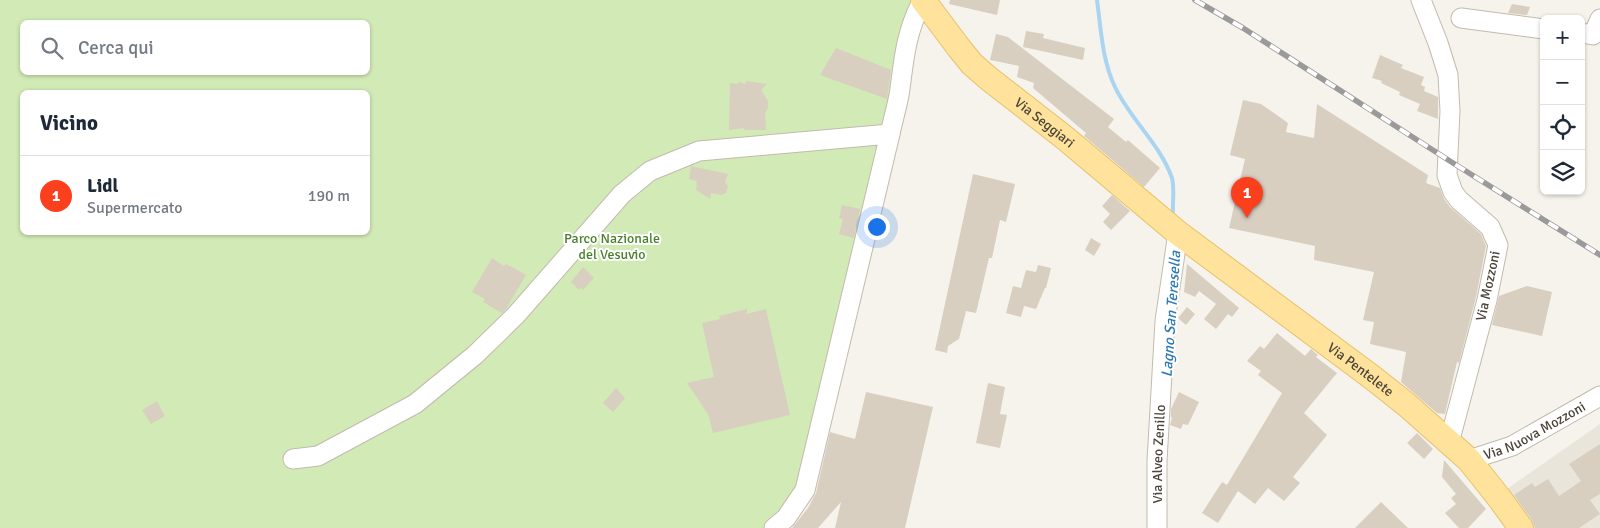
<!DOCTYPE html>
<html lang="it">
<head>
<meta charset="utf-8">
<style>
  :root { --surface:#fff; --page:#f6f6f7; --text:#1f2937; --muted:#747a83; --line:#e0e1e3; --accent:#fc3f1d }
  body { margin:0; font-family:Signika,sans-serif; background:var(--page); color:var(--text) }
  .controls { position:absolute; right:15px; top:15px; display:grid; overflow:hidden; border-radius:8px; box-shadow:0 1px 4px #0004 }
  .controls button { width:45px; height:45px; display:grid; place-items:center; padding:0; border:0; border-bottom:1px solid var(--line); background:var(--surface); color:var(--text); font:25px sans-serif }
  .you { position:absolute; left:876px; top:226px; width:18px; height:18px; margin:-12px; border:4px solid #fff; border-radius:50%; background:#1a73e8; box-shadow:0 0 0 8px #1a73e833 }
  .badge { display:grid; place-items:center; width:32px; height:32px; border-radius:50%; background:var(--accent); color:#fff; font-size:16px; font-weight:700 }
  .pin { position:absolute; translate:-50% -41px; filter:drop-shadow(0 1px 2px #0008) }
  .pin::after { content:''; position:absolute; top:26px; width:18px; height:15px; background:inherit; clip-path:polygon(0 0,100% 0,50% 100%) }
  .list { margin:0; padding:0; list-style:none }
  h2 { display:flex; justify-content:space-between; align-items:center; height:65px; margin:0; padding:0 20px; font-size:21px }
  h2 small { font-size:16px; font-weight:400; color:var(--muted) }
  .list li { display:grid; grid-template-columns:32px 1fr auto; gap:15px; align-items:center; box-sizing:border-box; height:80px; padding:0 20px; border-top:1px solid var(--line) }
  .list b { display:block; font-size:19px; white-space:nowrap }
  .list p { margin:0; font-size:16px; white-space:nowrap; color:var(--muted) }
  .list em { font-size:16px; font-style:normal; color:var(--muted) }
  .icon { flex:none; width:28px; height:28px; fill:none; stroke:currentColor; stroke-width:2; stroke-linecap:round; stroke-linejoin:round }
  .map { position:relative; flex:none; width:1600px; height:528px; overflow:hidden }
  .search { position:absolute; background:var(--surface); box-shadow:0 1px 4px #0004; left:20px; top:20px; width:350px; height:55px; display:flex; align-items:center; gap:12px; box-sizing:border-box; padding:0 18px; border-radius:8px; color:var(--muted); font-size:19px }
  .panel { position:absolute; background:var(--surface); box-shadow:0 1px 4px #0004; left:20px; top:90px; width:350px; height:145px; border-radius:8px }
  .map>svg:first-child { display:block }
  .residential { fill:#eae5da }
  .green { fill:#d2eab5; fill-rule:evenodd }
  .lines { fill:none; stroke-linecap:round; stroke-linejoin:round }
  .stream { stroke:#a9d4f2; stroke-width:4 }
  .building { fill:#d8cfc1 }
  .minor-casing { stroke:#c2bbae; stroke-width:21 }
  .major-casing { stroke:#e6c16a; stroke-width:26 }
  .minor { stroke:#fff; stroke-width:19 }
  .major { stroke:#ffe39c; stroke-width:24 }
  .rail-casing { stroke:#9a9a9a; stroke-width:5.5 }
  .rail { stroke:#fff; stroke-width:4; stroke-dasharray:11; stroke-linecap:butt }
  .labels { text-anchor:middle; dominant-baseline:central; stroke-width:4; stroke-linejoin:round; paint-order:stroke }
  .street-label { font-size:14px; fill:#4b4439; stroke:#fff }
  .park-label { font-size:14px; fill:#4a7f2a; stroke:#fff }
  .water-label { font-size:15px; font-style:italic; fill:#2e7ab2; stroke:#fff }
</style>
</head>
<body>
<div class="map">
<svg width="1600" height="528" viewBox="0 0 1600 528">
  <rect width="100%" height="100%" fill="#f6f3ec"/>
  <path class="residential" d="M1600,424V528H1530L1507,489Z"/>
  <path class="green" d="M0,0H916L808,483L774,528H0ZM22,22H368V72H22ZM22,92H368V232H22Z"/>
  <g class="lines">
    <path class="stream" d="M1097,0C1101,29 1102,60 1115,87C1130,119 1160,144 1172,178C1175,190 1172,205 1173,217"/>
  </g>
  <path class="building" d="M950,0H1000L997,15L949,4Z
    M1512,4L1530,7L1527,15L1508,13Z
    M1026,31L1044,34L1043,38L1085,48L1083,60L1023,47Z
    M996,34L1008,37L1114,119L1108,127L1126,142L1128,140L1160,168L1144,187L1084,136L1086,133L1033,88L1034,83L1017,77L1019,66L990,60Z
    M836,48L891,70L887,99L820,75Z
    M1380,55L1403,65L1401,68L1424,77L1421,85L1425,87L1424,91L1438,97V119L1417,111L1420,104L1399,95L1400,92L1381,83L1382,81L1372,78Z
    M746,81L767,84L761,90L768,101V108L765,113L766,130H744V128L729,130L730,83L738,84V82L746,84Z
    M1243,100L1261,104L1288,123L1286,132L1314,138L1317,104L1428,175L1426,183L1440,188L1444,199L1450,207L1481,234L1486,246L1476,297L1459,363L1457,362L1445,414L1437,413L1401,382L1406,352L1370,344L1374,322L1363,320L1374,272L1314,260L1315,246L1229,228L1245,159L1230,155Z
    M691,166L728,174L725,182L728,186L726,193L722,195L711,193L710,199L696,190L697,181L689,179Z
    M973,174L1015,184L1006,222L1000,220L992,258H989L976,313L966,311L959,339L948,346L947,353L935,350Z
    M1112,195L1130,211L1111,230L1103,222L1110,214L1102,206Z
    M842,205L860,209L854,238L839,234L843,219L839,218Z
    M1091,238L1101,244L1094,256L1085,250Z
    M492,258L504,266L506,264L526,275L506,309L502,313L483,302L485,299L472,292Z
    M1187,264L1239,308L1232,317L1228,314L1216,329L1204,319L1216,304L1199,291L1195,297L1184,292Z
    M1038,265L1051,268L1046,288H1045L1036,309L1024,306L1021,317L1006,313L1013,286L1021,288L1026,270L1036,272Z
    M583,267L594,278L583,290L581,287L579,290L571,282Z
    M1527,286L1552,292L1542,336L1492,325L1499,296Z
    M1187,307L1195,314L1186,325L1178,318Z
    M747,309V314L766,309L790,415L713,433L708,414L687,383L714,377L702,323L720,319L719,316Z
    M1277,333L1305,356L1311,349L1318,355L1316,357L1337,373L1304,413L1327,435L1293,477L1300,483L1284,501L1268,488L1255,504L1238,491L1218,523L1202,513L1222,482L1227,485L1282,393L1258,375L1261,371L1247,361L1260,346L1264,349Z
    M988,383L1005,387L1000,414L1007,415L1000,448L976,443Z
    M616,388L625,398L613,412L603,403Z
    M866,392L933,407L905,528H835L841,502L818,528H792L808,508L816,493L830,432L855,439Z
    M1179,392L1199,402L1188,425L1183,424L1181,429L1170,425L1172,418L1171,417V409Z
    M157,401L165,416L151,424L142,410Z
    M1417,433L1433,449L1424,459L1407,443Z
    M1600,444V494L1590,500L1600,514L1579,528H1535L1532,520L1514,495L1532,483L1535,487L1548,479L1559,496L1581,481L1569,464Z
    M1444,460L1486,509L1468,528H1459L1445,513L1456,504L1451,498L1456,494L1442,477Z
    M1381,502L1408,528H1355Z"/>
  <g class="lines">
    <g class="minor-casing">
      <g id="minor">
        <path d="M1421,0L1438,43L1448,75L1450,111L1447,175L1453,192L1459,200L1490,227L1498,245L1487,300L1449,443"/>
        <path d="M1461,18L1544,29"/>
        <path d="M1581,33L1593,35L1600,19"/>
        <path d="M293,459L318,456L415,404L475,355L516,315L622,194L650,171L699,151L890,134"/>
        <path id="s1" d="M1469,460L1512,446L1600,396"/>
        <path d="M774,528L786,518L805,490L890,134C893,119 898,104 900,89C904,56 907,29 923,0"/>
        <path id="s2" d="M1157,528V461L1165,321L1178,233"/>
      </g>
    </g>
    <g class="major-casing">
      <g id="major">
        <path id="s3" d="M923,0L959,48L972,64L988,78L1065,138L1178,233L1373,378L1407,405L1469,460L1500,499L1521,528"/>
      </g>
    </g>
    <use href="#minor" class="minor"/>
    <use href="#major" class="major"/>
    <g class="rail-casing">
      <path id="rail" d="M1195,0L1243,28L1453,163L1600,255"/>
    </g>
    <use href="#rail" class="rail"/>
  </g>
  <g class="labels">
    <g class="street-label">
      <text stroke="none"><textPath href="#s3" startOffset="174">Via Seggiari</textPath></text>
      <text transform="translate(1488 286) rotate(-78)">Via Mozzoni</text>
      <text stroke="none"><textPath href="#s3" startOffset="575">Via Pentelete</textPath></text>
      <text stroke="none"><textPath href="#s1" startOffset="72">Via Nuova Mozzoni</textPath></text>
      <text stroke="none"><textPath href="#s2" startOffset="74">Via Alveo Zenillo</textPath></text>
    </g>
    <g class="park-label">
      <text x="612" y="238">Parco Nazionale<tspan x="612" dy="16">del Vesuvio</tspan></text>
    </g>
    <g class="water-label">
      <text transform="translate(1171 314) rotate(-86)">Lagno San Teresella</text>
    </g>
  </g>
</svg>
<div class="controls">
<button>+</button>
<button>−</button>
<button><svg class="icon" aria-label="locate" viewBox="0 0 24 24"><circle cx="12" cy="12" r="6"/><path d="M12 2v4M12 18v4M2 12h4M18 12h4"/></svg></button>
<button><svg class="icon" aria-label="layers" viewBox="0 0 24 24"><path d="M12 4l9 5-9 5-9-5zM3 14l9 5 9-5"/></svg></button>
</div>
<div class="you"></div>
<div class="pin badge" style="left:1247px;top:218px">1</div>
<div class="search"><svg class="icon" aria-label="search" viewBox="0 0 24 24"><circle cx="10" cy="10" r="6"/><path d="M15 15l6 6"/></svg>Cerca qui</div>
<section class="panel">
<h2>Vicino<small></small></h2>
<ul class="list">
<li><span class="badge">1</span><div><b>Lidl</b><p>Supermercato</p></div><em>190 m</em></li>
</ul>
</section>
</div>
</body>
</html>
